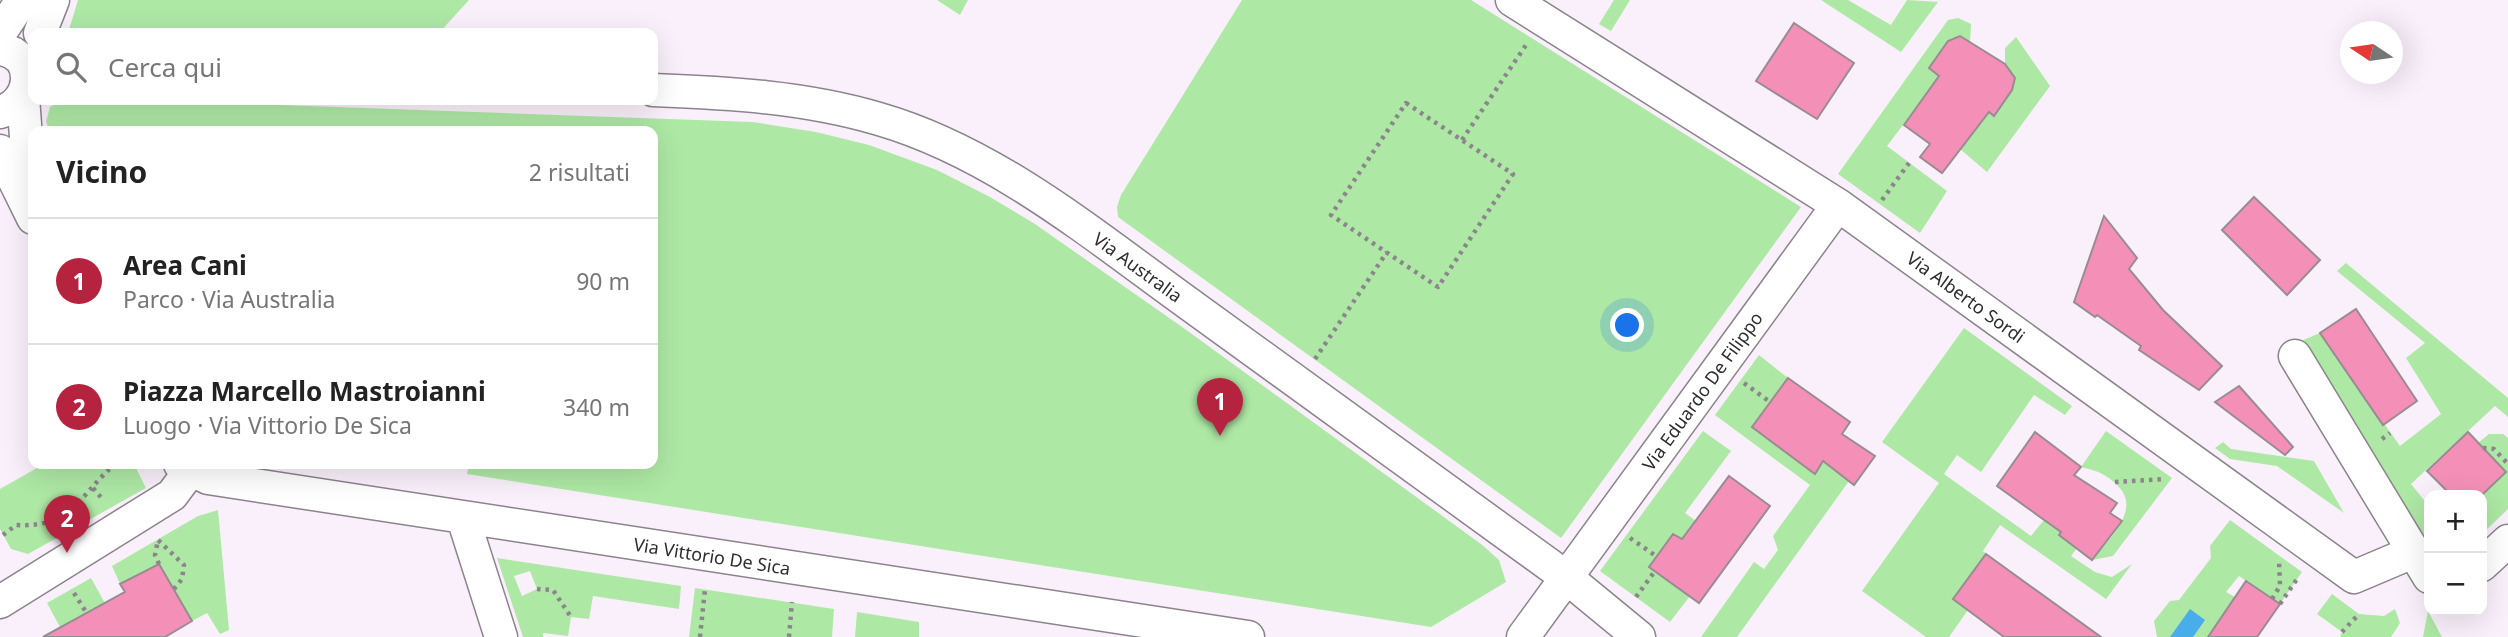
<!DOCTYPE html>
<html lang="it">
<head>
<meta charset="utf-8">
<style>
  :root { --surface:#fff; --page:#f6f6f6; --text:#222; --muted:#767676; --line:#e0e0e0; --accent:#b5233e }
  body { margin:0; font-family:"Noto Sans",sans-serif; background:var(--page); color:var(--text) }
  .controls { position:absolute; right:21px; bottom:21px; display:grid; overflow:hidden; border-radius:14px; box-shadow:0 7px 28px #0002 }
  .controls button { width:63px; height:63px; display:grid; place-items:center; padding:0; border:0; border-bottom:2px solid var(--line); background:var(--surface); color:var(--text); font:35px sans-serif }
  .compass { position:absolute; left:2340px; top:21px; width:63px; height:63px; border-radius:50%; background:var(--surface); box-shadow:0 7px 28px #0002; rotate:283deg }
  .you { position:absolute; left:1628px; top:326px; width:24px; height:24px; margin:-18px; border:5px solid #fff; border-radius:50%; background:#1a73e8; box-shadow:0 0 0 10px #1a73e833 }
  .badge { display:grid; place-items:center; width:46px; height:46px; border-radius:50%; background:var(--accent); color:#fff; font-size:23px; font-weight:700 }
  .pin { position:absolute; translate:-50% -58px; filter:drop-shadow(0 2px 4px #0008) }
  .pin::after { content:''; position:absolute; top:37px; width:24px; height:21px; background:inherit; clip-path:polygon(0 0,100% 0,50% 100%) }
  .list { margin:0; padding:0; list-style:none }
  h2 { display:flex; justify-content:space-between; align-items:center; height:91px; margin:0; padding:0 28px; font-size:30px }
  h2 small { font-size:23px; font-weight:400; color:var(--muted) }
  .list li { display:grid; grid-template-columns:46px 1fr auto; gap:21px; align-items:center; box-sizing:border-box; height:126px; padding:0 28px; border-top:2px solid var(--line) }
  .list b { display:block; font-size:26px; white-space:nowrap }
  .list p { margin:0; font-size:23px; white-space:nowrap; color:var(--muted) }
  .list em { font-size:23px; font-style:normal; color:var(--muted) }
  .icon { flex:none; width:38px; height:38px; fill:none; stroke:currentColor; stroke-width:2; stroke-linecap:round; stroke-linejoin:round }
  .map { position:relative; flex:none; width:2508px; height:637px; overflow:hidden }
  .search { position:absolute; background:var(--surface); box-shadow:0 7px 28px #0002; left:28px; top:28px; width:630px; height:77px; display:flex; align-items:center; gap:18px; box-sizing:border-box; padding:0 24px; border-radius:14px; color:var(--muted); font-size:26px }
  .panel { position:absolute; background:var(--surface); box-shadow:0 7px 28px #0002; left:28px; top:126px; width:630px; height:343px; border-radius:14px }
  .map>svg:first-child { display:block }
  .green { fill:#aee8a5; fill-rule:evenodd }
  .water { fill:#49aceb }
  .building { fill:#f490b8; stroke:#998c90; stroke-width:2 }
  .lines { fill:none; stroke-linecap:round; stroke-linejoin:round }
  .street-casing { stroke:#8c838d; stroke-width:35 }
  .path { stroke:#8c858d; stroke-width:4.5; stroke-dasharray:3.5 5; stroke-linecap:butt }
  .street { stroke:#fff; stroke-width:32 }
  .labels { text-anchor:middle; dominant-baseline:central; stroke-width:5; stroke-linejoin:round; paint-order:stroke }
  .street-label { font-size:18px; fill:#2f2b2f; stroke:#fff }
</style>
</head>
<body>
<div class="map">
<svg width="2508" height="637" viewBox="0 0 2508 637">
  <rect width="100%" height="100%" fill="#faf0fb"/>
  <path class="green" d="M78,0H469L439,33H68Z
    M937,0H968L960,15Z
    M1242,0H1471L1801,207L1561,538L1118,217L1117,207L1121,195Z
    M1614,0H1630L1611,31L1599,24Z
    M1821,0H1848L1891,25L1907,0L1938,2L1901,52Z
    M1958,18L1971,24L1970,43L1948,41L1929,68L1994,115L2012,90L2015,78L2005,64V48L2016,37L2050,86L1987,172L1960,149L1922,100L1887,146L1947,191L1920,233L1838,174L1948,20Z
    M63,100H144L753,122L816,132L869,145L937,170L990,197L1035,224L1185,329L1481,544L1499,560L1506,582L1431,627L467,474L469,464H653V131H50L46,122L50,107Z
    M2346,263L2508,398V417L2495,406L2411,484L2429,506V556L2301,341L2320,333L2400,446L2441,414L2406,358L2425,343L2337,271Z
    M1964,328L2072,406L2065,415L2034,395L1981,472L1957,455L1944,474L2031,536L2044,520L2068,523L2059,535L2077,548L2071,556L2095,572L2112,577L2132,564L2106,599L2000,525L1983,551L1986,554L1953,599L1968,610L1949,637H1926L1862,591L1939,483L1882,442Z
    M1759,355L1788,378L1752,427L1815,474L1823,461L1849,481L1737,637H1701L1754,562L1764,569L1778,550L1773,536L1810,485L1715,415Z
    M1703,431L1731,451L1685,513L1696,521L1682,539L1673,534L1649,567L1690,596L1670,622L1600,571Z
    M2106,431L2172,478L2113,556L2092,560C2108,540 2142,510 2118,486C2106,474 2098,471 2081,467Z
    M2489,434H2503L2508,438V509L2482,534V496L2506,472L2478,443Z
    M2223,442L2231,449L2314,461L2344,513L2277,466L2230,459L2215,448Z
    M44,464H134L146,488L28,554L11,549L0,529V489Z
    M218,510L229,630L220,634L207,613L192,621L159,564L120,584L112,566L198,516Z
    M2230,520L2302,572L2280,604L2239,576L2226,592L2235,597L2210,633L2215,637H2157L2154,621L2170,601L2179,600L2211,558L2210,546Z
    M497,558L681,586L679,609L593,596L589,619L571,617L568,636L543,633V637H523ZM530,571L537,589L522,596L514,576Z
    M91,578L111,614L100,619L94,608L60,627L47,603Z
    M695,588L834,609L832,637H689Z
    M2332,594L2359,614L2384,616L2395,609L2400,623L2391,637H2340L2342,632L2317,614Z
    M2428,611L2442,637H2423Z
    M857,612L919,622V637H855Z"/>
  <path class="water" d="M2190,609L2205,620L2193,637H2170Z"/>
  <path class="building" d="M1794,23L1854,63L1817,119L1756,81Z
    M1960,36L2005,64L2015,78L2012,90L1994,116L1989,112L1942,173L1920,157L1930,144L1904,125L1939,76L1929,68L1948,41Z
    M2254,197L2320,260L2287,295L2222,230Z
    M2104,216L2137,258L2129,269L2163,310L2222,366L2199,390L2139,350L2141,346L2097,315L2095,317L2074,302Z
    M2356,309L2417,401L2383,425L2320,333Z
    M1788,378L1850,422L1842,434L1875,456L1854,485L1823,461L1815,474L1752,427Z
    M2239,386L2293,447L2285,455L2215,402Z
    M2035,432L2081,467L2074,475L2117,503L2110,513L2122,521L2092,560L2059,535L2061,532L1997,486Z
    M2468,432L2506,472L2482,495H2451L2427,471Z
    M1729,476L1770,506L1699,603L1649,567L1673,534L1682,539Z
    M1986,554L2101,637H2004L1953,599Z
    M159,564L192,621L165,637H43L125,592L120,584Z
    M2246,581L2280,604L2257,637H2208Z"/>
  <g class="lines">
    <g class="street-casing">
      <path id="street" d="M1512,0L1838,205L2354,577L2413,552
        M0,33L22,0
        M40,33L53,0
        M0,49C38,54 34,103 0,112
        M653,90C729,93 805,97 879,119C997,153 1098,239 1196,309C1319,398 1443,488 1566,577L1639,637
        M23,98L26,137L33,159
        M0,151L33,218
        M2295,356L2429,577
        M180,464L208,478L1248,637
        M463,518L501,637
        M2482,565L2508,541
        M0,602L172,495L190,471
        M1523,637L1838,205"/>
    </g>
    <path class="path" d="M1406,103L1513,174L1438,287L1331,215Z
      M1462,140L1526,45
      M1882,200L1909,163
      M1315,359L1387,252
      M1744,383L1770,402
      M2382,439L2390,433
      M2483,448L2494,449L2508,464
      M2115,482L2164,479
      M93,488L104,501
      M3,535L16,525C73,528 79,495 115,464
      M1630,538L1656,556
      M159,564L155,555L158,540L184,565L182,579L174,589
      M537,589L553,590L571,617
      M74,593L86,612
      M1636,597L1655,571
      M2272,599L2280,586L2279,560
      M2280,604L2299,576
      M2342,632L2359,614
      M700,637L705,589
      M789,637L792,602"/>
    <use href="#street" class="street"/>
  </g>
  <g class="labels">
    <g class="street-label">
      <text transform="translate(1138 267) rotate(36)">Via Australia</text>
      <text transform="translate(1966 297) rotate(36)">Via Alberto Sordi</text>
      <text transform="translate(1702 391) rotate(-54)">Via Eduardo De Filippo</text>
      <text transform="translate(712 556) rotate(9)">Via Vittorio De Sica</text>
    </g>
  </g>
</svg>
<div class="controls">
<button>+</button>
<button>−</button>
</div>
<svg class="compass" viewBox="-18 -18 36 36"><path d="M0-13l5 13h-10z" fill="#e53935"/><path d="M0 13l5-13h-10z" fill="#767676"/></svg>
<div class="you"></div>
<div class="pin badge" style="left:1220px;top:436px">1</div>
<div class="pin badge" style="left:67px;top:553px">2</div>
<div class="search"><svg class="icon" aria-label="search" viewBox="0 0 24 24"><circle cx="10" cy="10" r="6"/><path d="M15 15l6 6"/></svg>Cerca qui</div>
<section class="panel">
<h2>Vicino<small>2 risultati</small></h2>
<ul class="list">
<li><span class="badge">1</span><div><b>Area Cani</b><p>Parco · Via Australia</p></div><em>90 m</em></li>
<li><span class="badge">2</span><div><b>Piazza Marcello Mastroianni</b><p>Luogo · Via Vittorio De Sica</p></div><em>340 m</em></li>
</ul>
</section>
</div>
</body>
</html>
